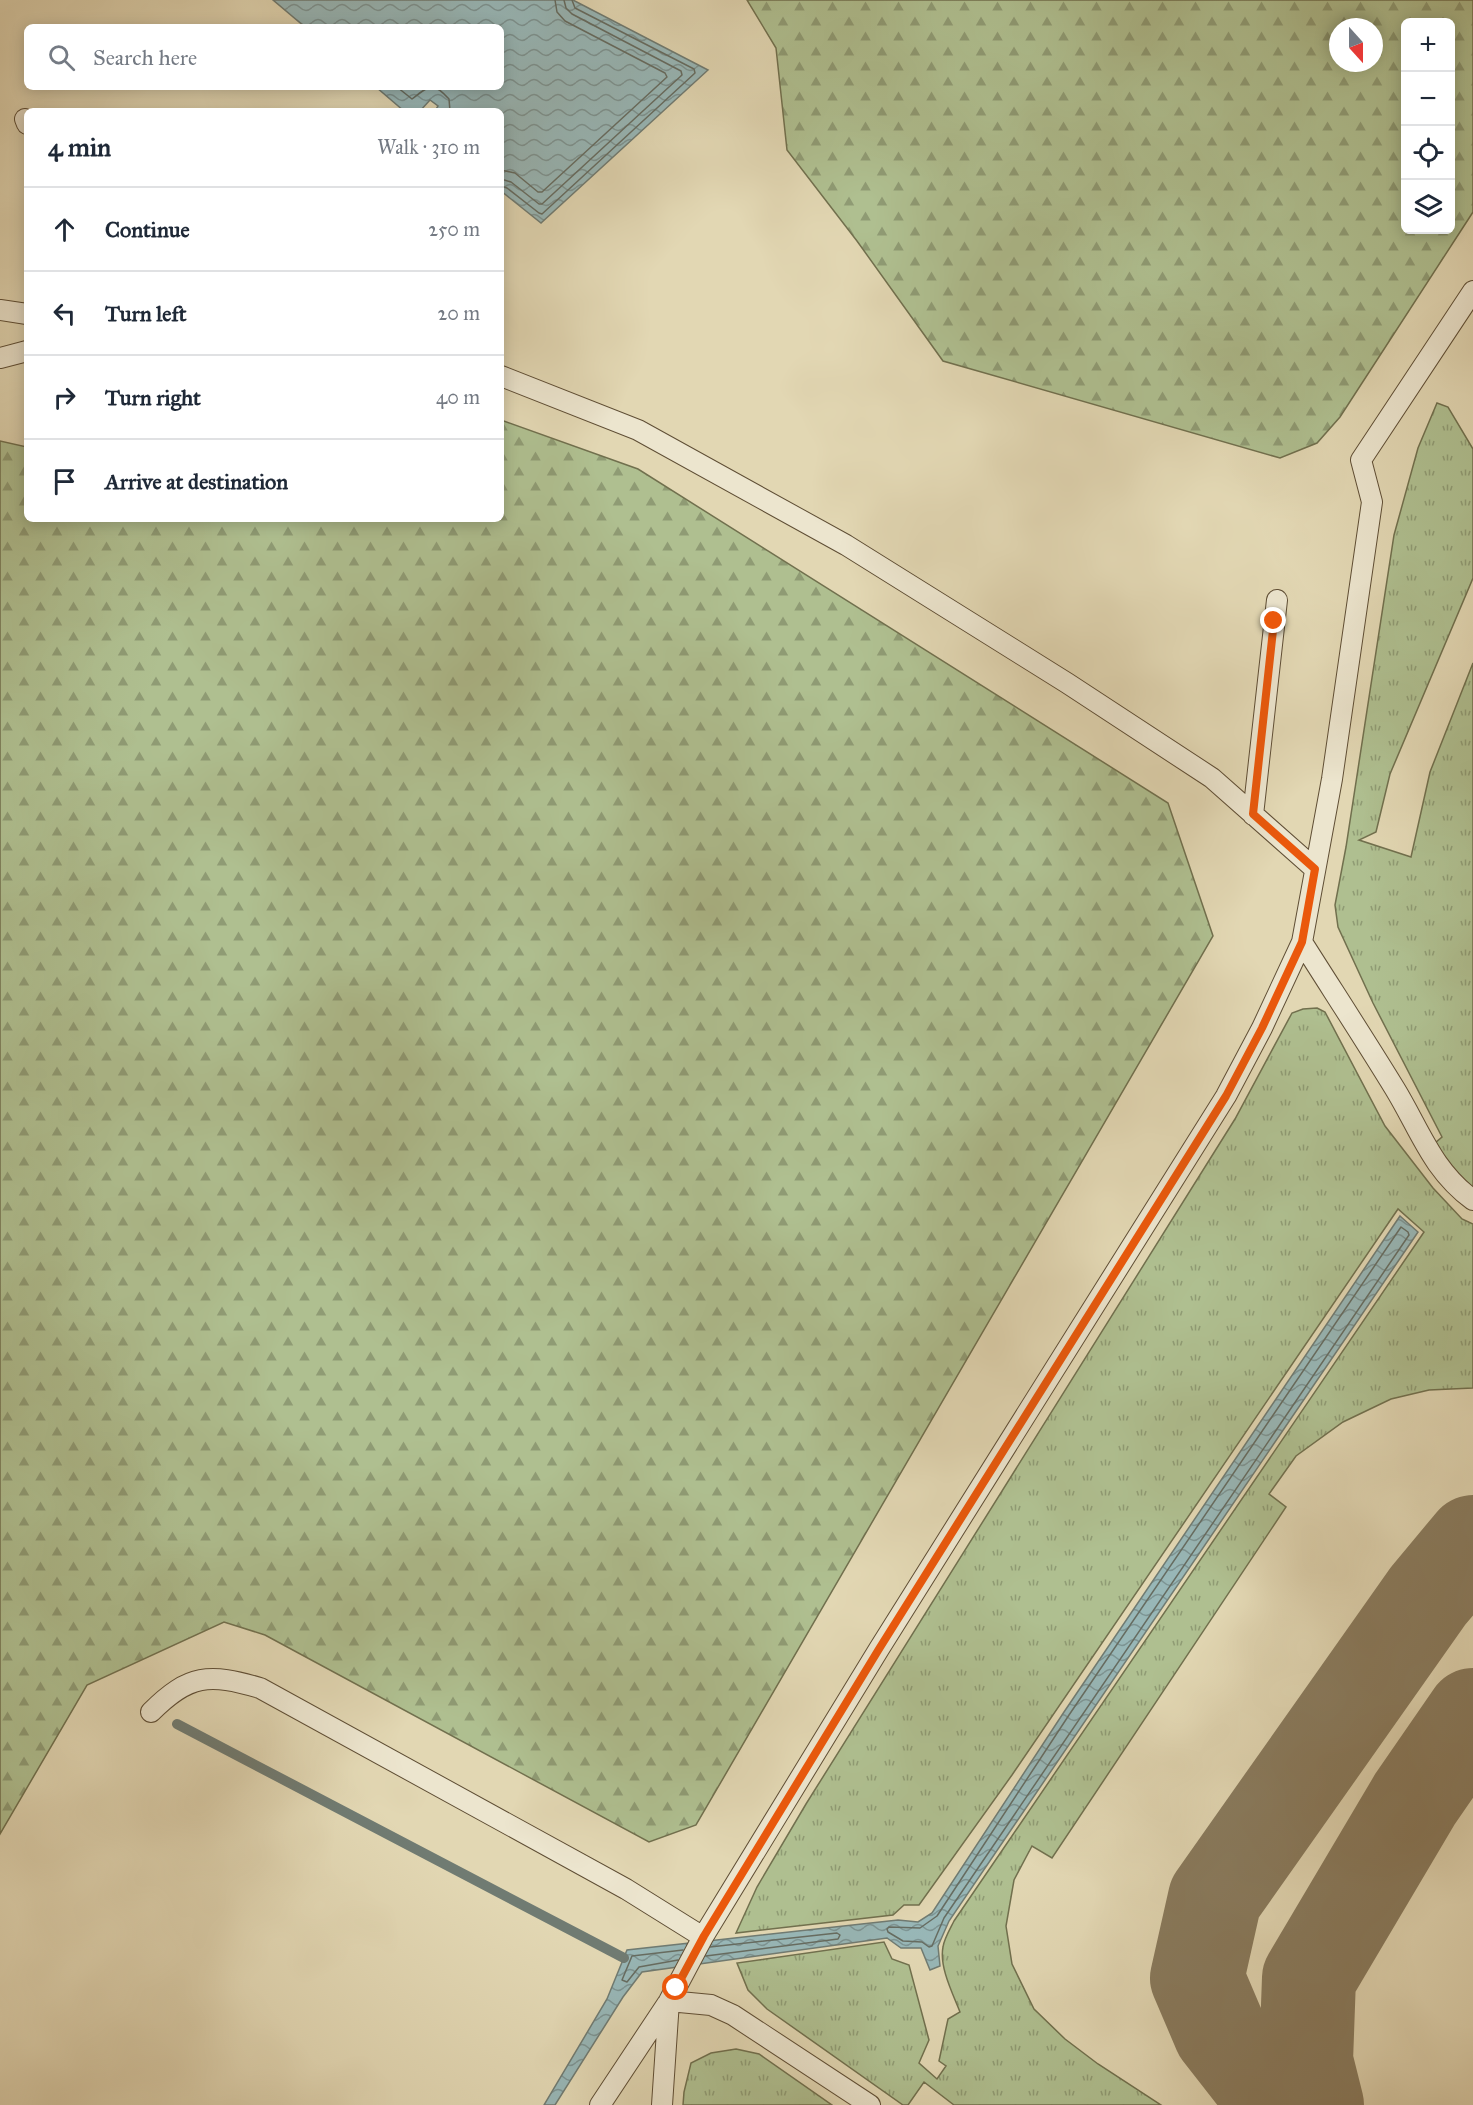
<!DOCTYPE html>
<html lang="en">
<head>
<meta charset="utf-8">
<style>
  :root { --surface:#fff; --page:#f6f6f7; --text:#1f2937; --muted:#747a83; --line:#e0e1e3 }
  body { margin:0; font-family:"IM FELL Great Primer",serif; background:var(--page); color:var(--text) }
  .controls { position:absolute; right:18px; top:18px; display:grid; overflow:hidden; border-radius:9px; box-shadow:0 3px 15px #0003 }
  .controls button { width:54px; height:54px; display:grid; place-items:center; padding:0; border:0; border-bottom:2px solid var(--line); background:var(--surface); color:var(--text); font:30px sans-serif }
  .compass { position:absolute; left:1329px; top:18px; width:54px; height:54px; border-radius:50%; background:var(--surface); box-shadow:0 3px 15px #0003; rotate:159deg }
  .stop { position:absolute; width:18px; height:18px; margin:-14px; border:4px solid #ea580c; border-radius:50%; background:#fff }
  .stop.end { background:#ea580c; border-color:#fff; box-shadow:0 2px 6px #0008 }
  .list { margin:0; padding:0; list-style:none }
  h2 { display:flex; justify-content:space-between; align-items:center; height:78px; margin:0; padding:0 24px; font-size:26px }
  h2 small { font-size:20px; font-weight:400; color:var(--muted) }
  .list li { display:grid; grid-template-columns:39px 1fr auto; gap:18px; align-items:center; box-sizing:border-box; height:84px; padding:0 24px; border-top:2px solid var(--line) }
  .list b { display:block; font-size:22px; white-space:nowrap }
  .list em { font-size:20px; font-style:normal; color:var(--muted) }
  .icon { flex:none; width:33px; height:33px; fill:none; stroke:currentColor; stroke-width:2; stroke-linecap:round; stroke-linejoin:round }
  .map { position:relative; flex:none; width:1473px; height:2105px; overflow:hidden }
  .search { position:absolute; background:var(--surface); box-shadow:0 3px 15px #0003; left:24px; top:24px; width:480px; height:66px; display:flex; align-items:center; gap:15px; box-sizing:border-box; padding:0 21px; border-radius:9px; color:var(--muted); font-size:22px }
  .panel { position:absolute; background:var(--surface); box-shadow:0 3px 15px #0003; left:24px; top:108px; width:480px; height:414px; border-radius:9px }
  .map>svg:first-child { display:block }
  .grass { fill:url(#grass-tufts); stroke:#71704e; stroke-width:1.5 }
  .forest { fill:url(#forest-firs); stroke:#71704e; stroke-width:1.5; fill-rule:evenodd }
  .water { fill:url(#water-waves); stroke:#707b72; stroke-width:1.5 }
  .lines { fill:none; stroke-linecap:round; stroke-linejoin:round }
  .shore { stroke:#666c61; stroke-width:1.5 }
  .stream { stroke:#707b72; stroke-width:10 }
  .taxiway { stroke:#8a7c5f; stroke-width:94 }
  .lane-casing { stroke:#5f4e35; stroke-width:22 }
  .lane { stroke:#ece5ce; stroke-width:20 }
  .route { stroke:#ea580c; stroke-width:8 }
</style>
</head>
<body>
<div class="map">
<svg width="1473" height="2105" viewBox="0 0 1473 2105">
  <defs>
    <pattern id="grass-tufts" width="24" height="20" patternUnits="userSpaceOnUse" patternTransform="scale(1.5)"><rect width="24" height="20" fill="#afbf90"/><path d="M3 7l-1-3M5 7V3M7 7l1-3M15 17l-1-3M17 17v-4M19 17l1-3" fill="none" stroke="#8f9b74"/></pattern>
    <pattern id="forest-firs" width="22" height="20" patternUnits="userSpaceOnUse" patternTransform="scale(1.5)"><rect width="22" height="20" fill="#afbf90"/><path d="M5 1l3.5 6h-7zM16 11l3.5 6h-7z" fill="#8f9b74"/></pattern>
    <pattern id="water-waves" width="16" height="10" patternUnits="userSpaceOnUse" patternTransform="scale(1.5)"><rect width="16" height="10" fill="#98b7b7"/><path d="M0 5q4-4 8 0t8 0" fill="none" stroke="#7d9493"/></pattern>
  </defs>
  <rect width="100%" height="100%" fill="#e2d7b3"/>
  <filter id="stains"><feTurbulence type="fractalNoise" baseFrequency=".00333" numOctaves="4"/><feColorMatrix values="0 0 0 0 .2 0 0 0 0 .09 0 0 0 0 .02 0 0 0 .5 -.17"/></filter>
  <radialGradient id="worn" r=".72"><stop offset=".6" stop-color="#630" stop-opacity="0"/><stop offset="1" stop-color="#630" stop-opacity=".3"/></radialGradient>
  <path class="grass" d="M1437,403L1448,407L1473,449V578L1390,774L1376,832L1359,840L1411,857L1430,772L1473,663V1195L1451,1175L1435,1143L1442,1137L1373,1003L1338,927L1335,905L1346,847L1394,535L1418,448Z
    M1317,1008L1325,1012L1385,1126L1433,1188L1462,1219L1473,1224V1388L1429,1390L1391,1399L1343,1422L1296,1456L1269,1494L1286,1507L1052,1858L1032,1846L1014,1880L1006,1926L1012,1964L1034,2009L1065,2039L1098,2064L1161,2105H954L924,2082L908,2105H903L767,2009L748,1990L737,1963L884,1942L892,1959L909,1965L929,2040L919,2063L937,2079L946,2066L939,2061L948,2019L960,2012C953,1994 939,1967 943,1947C944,1939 950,1929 954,1921L1424,1232L1398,1209L1012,1775L919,1905H904L893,1915L736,1933L757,1887L806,1804L1235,1119L1292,1013L1303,1009Z
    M736,2049L759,2054L832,2105H683L684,2092L691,2063L711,2053Z"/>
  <path class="forest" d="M747,0H1473V212L1340,417L1317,443L1280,458L943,361L857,241L787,150L776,48ZM1406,22H1450V230H1406ZM1338,27H1374V63H1338Z
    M501,420L638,469L1168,803L1213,936L696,1825L649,1842L265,1635L224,1622L87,1685L0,1834V441L27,447V519H501Z"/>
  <path class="water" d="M273,0H573L708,70L541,223L501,191V111H435L438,106L430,100L420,111H404L376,87H501V27H305Z
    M1400,1216L1418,1232L949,1921L938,1946L940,1966L930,1970L921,1948H901L887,1938L642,1972L623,1997L555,2105H544L607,1999L627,1950L898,1920L918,1922L932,1913L1064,1712Z"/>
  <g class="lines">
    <path class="shore" d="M397,87L412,99C428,87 432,80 449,99L450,111
      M501,170L515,173L538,192H542L667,77L665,73L565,21L557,12L555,0
      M501,179L511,182L539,204H542L682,75L681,71L572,14L566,8L564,0
      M501,186L507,188L539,213L542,214L695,73L694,69L575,8L572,0
      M1401,1227L1408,1232L1409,1235L944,1918L932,1946L929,1947L922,1942L903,1941L888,1932L887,1929L889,1927L920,1928L937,1916L1069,1715Z
      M706,1956L838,1939L840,1935L837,1933L710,1947
      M678,1960L639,1967L627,1982L622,1980L632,1956L683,1950"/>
    <path class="stream" d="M177,1724L624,1958"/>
    <path class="taxiway" d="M1290,2105L1259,2082L1220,2032L1197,1978L1215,1898L1428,1596L1473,1542
      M1317,2105L1306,2061L1309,1978L1415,1799L1473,1715"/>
    <g class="lane-casing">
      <path id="lane" d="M25,119L27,124
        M0,310L27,314
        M0,358L27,351
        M501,376L638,430L846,545L1067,683L1212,778L1315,869
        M1253,815L1277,600
        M1302,942C1333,991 1365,1040 1395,1089C1420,1130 1432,1170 1473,1200
        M151,1712C189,1674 209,1673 260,1688L626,1889L703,1937
        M600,2105L669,2001L703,1937L879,1649L1226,1096L1262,1028L1302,942L1332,779L1372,502L1361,460L1473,291
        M662,2105L669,2001L711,2005L733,2015L870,2105"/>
    </g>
    <use href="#lane" class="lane"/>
  </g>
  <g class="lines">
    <path class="route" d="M676,1988L704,1936L879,1649L1226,1096L1262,1028L1302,942L1315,869L1253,814L1274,621"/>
  </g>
  <rect width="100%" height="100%" filter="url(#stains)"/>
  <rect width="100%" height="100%" fill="url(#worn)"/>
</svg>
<div class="controls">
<button>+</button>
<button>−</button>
<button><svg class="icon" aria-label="locate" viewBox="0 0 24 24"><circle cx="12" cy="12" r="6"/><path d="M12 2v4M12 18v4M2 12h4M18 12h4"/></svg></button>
<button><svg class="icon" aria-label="layers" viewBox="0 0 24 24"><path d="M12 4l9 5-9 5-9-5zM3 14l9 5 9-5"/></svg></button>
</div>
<svg class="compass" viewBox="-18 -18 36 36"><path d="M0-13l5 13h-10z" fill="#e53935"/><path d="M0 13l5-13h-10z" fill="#747a83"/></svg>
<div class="stop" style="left:676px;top:1988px"></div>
<div class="stop end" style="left:1274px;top:621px"></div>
<div class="search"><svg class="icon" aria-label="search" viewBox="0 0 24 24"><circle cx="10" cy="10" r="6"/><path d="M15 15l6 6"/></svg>Search here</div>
<section class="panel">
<h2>4 min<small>Walk · 310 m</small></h2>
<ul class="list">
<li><svg class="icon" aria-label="ahead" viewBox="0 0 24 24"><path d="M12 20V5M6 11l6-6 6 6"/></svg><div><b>Continue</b></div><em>250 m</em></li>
<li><svg class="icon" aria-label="left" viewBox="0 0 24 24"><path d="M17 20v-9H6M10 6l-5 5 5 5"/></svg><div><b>Turn left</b></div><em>20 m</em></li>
<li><svg class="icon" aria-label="right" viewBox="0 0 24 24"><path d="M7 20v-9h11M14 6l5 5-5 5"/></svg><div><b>Turn right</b></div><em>40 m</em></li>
<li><svg class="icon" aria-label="arrive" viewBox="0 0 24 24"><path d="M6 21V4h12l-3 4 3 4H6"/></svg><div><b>Arrive at destination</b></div></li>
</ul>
</section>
</div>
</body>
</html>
